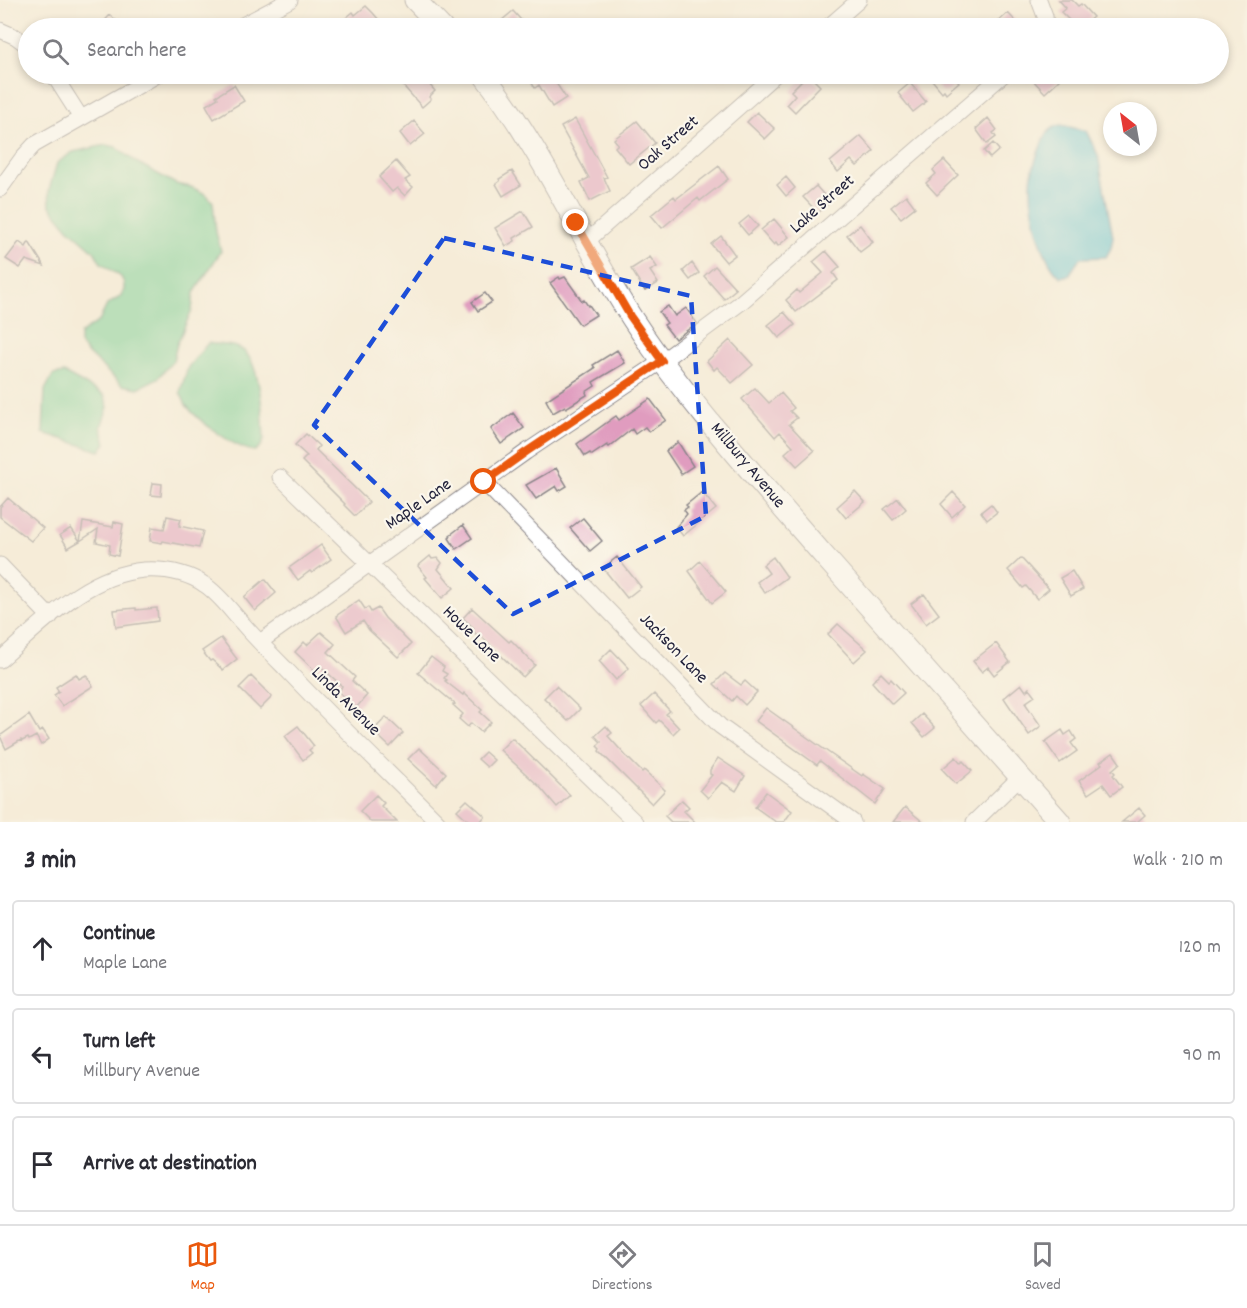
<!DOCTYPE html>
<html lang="en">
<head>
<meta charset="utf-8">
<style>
  :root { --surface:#fff; --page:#f7f7f7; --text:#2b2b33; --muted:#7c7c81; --line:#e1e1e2; --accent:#ea580c }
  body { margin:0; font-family:Dekko,sans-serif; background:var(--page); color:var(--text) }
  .compass { position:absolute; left:1103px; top:102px; width:54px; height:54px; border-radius:50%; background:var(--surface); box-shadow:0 3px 9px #0003; rotate:329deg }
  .stop { position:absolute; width:18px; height:18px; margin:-14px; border:4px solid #ea580c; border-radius:50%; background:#fff }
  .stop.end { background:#ea580c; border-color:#fff; box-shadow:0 2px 6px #0008 }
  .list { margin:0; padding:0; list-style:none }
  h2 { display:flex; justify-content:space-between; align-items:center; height:78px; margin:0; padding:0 24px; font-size:26px }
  h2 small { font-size:20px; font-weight:400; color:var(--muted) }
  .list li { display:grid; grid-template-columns:39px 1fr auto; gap:18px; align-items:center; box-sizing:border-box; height:96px; margin:0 12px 12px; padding:0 12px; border:2px solid var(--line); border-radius:6px }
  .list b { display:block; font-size:22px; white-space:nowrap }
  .list p { margin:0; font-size:20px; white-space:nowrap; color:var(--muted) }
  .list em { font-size:20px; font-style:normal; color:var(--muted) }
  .icon { flex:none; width:33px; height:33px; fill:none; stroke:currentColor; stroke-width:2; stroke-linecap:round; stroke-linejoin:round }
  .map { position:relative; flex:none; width:1247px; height:822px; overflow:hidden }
  .search { position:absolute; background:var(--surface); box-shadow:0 3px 9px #0003; left:18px; right:18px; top:18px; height:66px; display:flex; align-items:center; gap:15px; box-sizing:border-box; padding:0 21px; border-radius:33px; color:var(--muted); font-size:22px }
  .sheet { height:402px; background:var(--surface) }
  nav { display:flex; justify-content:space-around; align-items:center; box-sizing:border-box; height:84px; border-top:2px solid var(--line); background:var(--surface); font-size:16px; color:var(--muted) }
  nav a { display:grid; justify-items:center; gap:3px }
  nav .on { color:var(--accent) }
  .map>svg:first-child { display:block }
  .green { fill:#75ce94; stroke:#4c7868; stroke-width:1.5 }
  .water { fill:#55bfd1; stroke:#3c7086; stroke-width:1.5 }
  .building { fill:#e09cbf }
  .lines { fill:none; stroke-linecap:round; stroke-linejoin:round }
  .street-casing { stroke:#8c878a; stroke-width:17 }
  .secondary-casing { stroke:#8c878a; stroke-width:23 }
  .street { stroke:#fff; stroke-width:15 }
  .secondary { stroke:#fff; stroke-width:21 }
  .route { stroke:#ea580c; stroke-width:8 }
  .marked { fill:none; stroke:#1d4ed8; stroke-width:4.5; stroke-dasharray:12 8; stroke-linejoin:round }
  .labels { text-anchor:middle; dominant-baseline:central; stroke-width:4.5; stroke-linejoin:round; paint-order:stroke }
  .street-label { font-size:18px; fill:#22223b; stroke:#fbf7ec }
</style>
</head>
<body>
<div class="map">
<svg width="1247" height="822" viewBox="0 0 1247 822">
  <rect width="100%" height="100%" fill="#fbf7ec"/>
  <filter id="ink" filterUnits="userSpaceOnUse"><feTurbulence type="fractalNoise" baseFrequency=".0167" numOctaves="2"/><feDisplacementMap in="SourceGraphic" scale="12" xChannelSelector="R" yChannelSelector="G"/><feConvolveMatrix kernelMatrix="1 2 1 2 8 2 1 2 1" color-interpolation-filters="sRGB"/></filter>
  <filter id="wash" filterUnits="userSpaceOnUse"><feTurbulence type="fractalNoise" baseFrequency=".008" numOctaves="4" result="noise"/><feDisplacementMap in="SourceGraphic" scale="24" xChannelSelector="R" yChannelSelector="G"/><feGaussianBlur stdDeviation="1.35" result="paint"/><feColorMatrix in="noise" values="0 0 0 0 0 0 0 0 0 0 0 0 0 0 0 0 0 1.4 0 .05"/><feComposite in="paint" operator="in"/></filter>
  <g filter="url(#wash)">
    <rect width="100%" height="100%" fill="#f6ecd8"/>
    <path class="green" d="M106,145L116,147L136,162L176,184L191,187L206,194L213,202L216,232L221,251L194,293L192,310L177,344L173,361L158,378L138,388L122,385L86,352L80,344V334L99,321L107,305L120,297L124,290V283L121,277L101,263L94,251L68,228L50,206L49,190L57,163L73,152Z
      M208,343C218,345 231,344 241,349C261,360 263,417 264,439L261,446L255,451C237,450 197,420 186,405C184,401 182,396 180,392L188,367Z
      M64,373L104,395L108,407L101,427L106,443L100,451L43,433L45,390L53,375Z"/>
    <path class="water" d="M1061,125L1086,131L1098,155L1113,237L1111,248L1106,257L1080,258L1069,275L1061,277C1042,262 1031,213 1031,189C1030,175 1035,161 1040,148C1044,137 1049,127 1061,125Z"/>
    <g id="blocks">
      <path class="building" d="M1059,0H1072L1078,6L1081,4L1093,17L1080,28H1077L1061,12L1066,8Z
        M366,6L373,13L386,28H366L363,24L357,28H346L341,22L353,12L355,15Z
        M513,11L528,28H508L501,21Z
        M1008,13L1022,28H991Z
        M110,15L125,28H98Z
        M405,74H420L435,91L429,97L431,99L422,107L398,80Z
        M538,74H550L566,98L552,107L539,85L535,88L529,79Z
        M808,74L820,86L795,112L787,104L795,95L791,91Z
        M927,74H951L959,82L946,93L944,90L942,92Z
        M1038,74H1053L1059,80L1045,93L1032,79Z
        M910,83L926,102L913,112L898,93Z
        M234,85L244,101L214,119L206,105L218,98L216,96Z
        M757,112L775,129L765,139L747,122Z
        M988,118L997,130L993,133L996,137L987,144L976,129Z
        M575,119L607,177L604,178L610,191L590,201L581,182L589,178L561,127Z
        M414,121L425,134L410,146L400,133Z
        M637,121L655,143L629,164L615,147L618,144L614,139Z
        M861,136L874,151L857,166L851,160L838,172L830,162Z
        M993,143L999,150L990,158L984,151Z
        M944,160L958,175L937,195L926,183L936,174L933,170Z
        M396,161L410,177L405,180L413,187L405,196L397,188L392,192L379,177Z
        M719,166L728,179L700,201L698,198L662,228L651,215L674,196L676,199Z
        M512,171L521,185L503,196L496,184L500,181L499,179Z
        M786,177L795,188L786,196L777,185Z
        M816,186L830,202L818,213L803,197Z
        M906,195L915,207L901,218L891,207Z
        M523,211L533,227L514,238L515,241L506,246L495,228Z
        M749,216L758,226L748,235L739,224Z
        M774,219L789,237L778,246L776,243L774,245L761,230Z
        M860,225L873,242L860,252L847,235Z
        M721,236L735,255L726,262L711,244Z
        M19,242L26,247L29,242L44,266L26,260L20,268L6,259Z
        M826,251L840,267L833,273L838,280L796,312L786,300L797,290L799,293L823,273L813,262Z
        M650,257L657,267L650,271L658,283L645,291L631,269Z
        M692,263L699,273L690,280L683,271Z
        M715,266L736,289L724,299L704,276Z
        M559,277L560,279L565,277L582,301L584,300L588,306L589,305L596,315L580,325L550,283Z
        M485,293L492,302L478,311L472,302Z
        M668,306L675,316L686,308L697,323L675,339L664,325L667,323L659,312Z
        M784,312L795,325L779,338L768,325Z
        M730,340L753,365L732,383L717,367L714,370L707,361Z
        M617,350L625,363L593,382L595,386L586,392L587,395L566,408L565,406L553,413L546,400L595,368L593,365Z
        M755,388L769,403L781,393L794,408L790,411L797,418L789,424L814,451L797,466L785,453L793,446L780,432L775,437L742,399Z
        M650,399L666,420L649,432L645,427L635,434L632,429L609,447L607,445L592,455L590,453L585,456L577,444L616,416L619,420Z
        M513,413L524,428L501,444L491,429Z
        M306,434L319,446L316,450L369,502L355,516L344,505L345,504L302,461L307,456L295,445Z
        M678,442L693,466L681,474L666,451Z
        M556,468L567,486L559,491L556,486L536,499L526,485Z
        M153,483L162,484L161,496L151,495Z
        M855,491L865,502L846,518L837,507Z
        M702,492L716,509L683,536L676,527L687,514L684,510L688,507L686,505Z
        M953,492L965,505L952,517L941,504Z
        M8,498L43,528L31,541L0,517V507Z
        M898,498L906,509L893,520L884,509Z
        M991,504L997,512L987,520L981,512Z
        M167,516L181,519L179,526L203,531L199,548L163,541L162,543L150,541L152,527L164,529Z
        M583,518L602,541L590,551L570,528Z
        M83,522L113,527L114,522L123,524L118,556L109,554L110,545L96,542L98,529L80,541Z
        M463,525L472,538L456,549L449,538L451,536L450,535Z
        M71,528L80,541L68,548L60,535Z
        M321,545L331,559L312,573L310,571L298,580L289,568Z
        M430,556L432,559L438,558L442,563L438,569L454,588L442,598L425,578L427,577L418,566Z
        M617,557L641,587L627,598L603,568Z
        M773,557L787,577L765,593L757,582L769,573L763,565Z
        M1021,558L1049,589L1037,599L1026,586L1023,588L1008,570Z
        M700,561L726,592L712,603L689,571Z
        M1072,571L1083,589L1071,596L1060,578Z
        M265,579L276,593L255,611L244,597Z
        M924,594L939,614L926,624L911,604Z
        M359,600L365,609L368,607L371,612L378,608L385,618L411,644L398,657L369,630L363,621L346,632L336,616Z
        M136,608V610L157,608L158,621L116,627L114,610Z
        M472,608L509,642L511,640L535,665L523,677L481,636L480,638L472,630L474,628L463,618Z
        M838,624L867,650L854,662L828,634Z
        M321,632L335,644L328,652L355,677L352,681L367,695L356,708L339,692L342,686L320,666L315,671L295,652L304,642L307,645Z
        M221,638L237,659L223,670L212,660L210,661L202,651Z
        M996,643L1010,662L994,675L988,667L982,672L973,661Z
        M611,649L629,668L616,680L599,661Z
        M431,657L444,667L442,671L447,674L444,678L447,680L445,681L463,695L464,693L482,710L480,712L491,722L481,732L471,723L468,727L459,719L463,714L453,705L455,704L418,673Z
        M725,673L741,685L745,681L757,692L745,705L736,696L732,701L714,684Z
        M881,673L889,681L891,679L904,693L892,704L872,682Z
        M76,674L79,679L86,675L93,686L62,706L54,695L59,692L56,687Z
        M251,676L272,697L260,709L239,688Z
        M1021,684L1026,691L1029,688L1035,696L1025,703L1041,726L1029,735L1004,698Z
        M556,686L580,709L568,721L544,698Z
        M654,694L670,711L666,714L679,728L673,734L659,720L656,723L641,706Z
        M766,708L832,755L862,776L863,774L885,789L875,804L820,761L817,765L756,721Z
        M922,714L935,728L924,737L912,723Z
        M29,715L39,732L43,730L49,739L41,745L36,736L29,740L28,738L22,741L21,740L6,749L0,736Z
        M386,717L403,733L390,747L373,731Z
        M298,726L314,746L309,750L312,753L303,760L285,736Z
        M606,726L612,733L608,736L626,756L642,772L644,770L665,790L652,804L599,751L600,749L597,746L601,742L595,736Z
        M1062,730L1065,735L1071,731L1076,739L1071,743L1077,751L1060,763L1045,742Z
        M512,738L570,795L557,807L539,786L500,750Z
        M419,748L446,773L436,785L408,759Z
        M485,752L494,760L487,767L478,759Z
        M1113,753L1120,763L1112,770L1115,773L1113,775L1122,787L1111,795L1103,784L1088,794L1079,781L1102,764L1100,762Z
        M956,757L961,763L963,761L972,771L956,784L942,769Z
        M718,758L745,776L736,791L722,782L708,798L700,790L712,775L710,774V770Z
        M766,792L792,811L784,822H776L755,807Z
        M376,795L384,803L381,806L397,822H371L360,811Z
        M467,800L485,816L480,822H470L457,810Z
        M682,800L689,807L684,811L695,822H671L665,816Z
        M905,807L923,822H893Z
        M1139,808L1145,815L1137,822H1122Z"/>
    </g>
  </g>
  <g filter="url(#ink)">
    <use href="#blocks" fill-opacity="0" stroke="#8c878a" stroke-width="1.5"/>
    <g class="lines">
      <g class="street-casing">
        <path id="street" d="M1039,0L1045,16L1046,28
          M237,28L290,0
          M827,28L859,0
          M0,30L16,37L28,46
          M53,74L81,118
          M0,189L23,157L34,145L159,74
          M586,242L776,74
          M280,477L635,822
          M484,482L720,726L853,822
          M0,565L50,617
          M260,642L526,452L662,361L739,304L1004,74
          M0,660C42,624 85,575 144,570C165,569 188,573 205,585C220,595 231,611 243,624C256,639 270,653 284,667C334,720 386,770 438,822
          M974,822L1020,777"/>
      </g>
      <g class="secondary-casing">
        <path id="secondary" d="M415,0L442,28
          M483,74C550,159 589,261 653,349C706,422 767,490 826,558C904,646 982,734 1060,822"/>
      </g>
      <use href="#street" class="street"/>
      <use href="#secondary" class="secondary"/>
    </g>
  </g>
  <g class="lines" filter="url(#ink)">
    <path class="route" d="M484,482L526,452L662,361L630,316L576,223"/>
  </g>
  <path d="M0 0H1247V822H0ZM444,238L691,296L706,516L513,614L314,425Z" fill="#f6ecd8" fill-opacity=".55" fill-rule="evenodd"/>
  <path class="marked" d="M444,238L691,296L706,516L513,614L314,425Z"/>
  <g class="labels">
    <g class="street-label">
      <text transform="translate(669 144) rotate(-41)">Oak Street</text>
      <text transform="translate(823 205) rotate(-41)">Lake Street</text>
      <text transform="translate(747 466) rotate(50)">Millbury Avenue</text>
      <text transform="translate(419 505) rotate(-35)">Maple Lane</text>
      <text transform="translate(471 635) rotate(44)">Howe Lane</text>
      <text transform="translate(673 649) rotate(46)">Jackson Lane</text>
      <text transform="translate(345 702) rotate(45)">Linda Avenue</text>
    </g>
  </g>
</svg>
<svg class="compass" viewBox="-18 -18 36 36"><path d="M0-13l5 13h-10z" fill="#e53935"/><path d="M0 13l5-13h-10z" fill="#7c7c81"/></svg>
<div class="stop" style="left:484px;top:482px"></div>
<div class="stop end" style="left:576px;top:223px"></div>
<div class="search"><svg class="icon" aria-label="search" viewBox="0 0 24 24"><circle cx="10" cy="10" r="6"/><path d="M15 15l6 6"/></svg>Search here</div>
</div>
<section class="sheet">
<h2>3 min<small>Walk · 210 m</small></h2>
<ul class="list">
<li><svg class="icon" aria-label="ahead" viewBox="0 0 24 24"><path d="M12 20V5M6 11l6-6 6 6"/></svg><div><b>Continue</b><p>Maple Lane</p></div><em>120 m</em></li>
<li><svg class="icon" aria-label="left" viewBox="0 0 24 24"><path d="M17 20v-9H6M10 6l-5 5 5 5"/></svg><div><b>Turn left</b><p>Millbury Avenue</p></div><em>90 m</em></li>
<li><svg class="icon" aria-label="arrive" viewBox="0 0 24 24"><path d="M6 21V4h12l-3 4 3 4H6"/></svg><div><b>Arrive at destination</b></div></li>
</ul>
</section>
<nav>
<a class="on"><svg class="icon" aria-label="map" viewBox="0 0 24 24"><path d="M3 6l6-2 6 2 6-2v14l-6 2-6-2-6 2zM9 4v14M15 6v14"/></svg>Map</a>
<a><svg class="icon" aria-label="directions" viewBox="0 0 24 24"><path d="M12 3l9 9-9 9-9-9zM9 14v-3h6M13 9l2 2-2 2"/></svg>Directions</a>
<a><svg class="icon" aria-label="saved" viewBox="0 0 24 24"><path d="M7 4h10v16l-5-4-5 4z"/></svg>Saved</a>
</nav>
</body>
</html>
